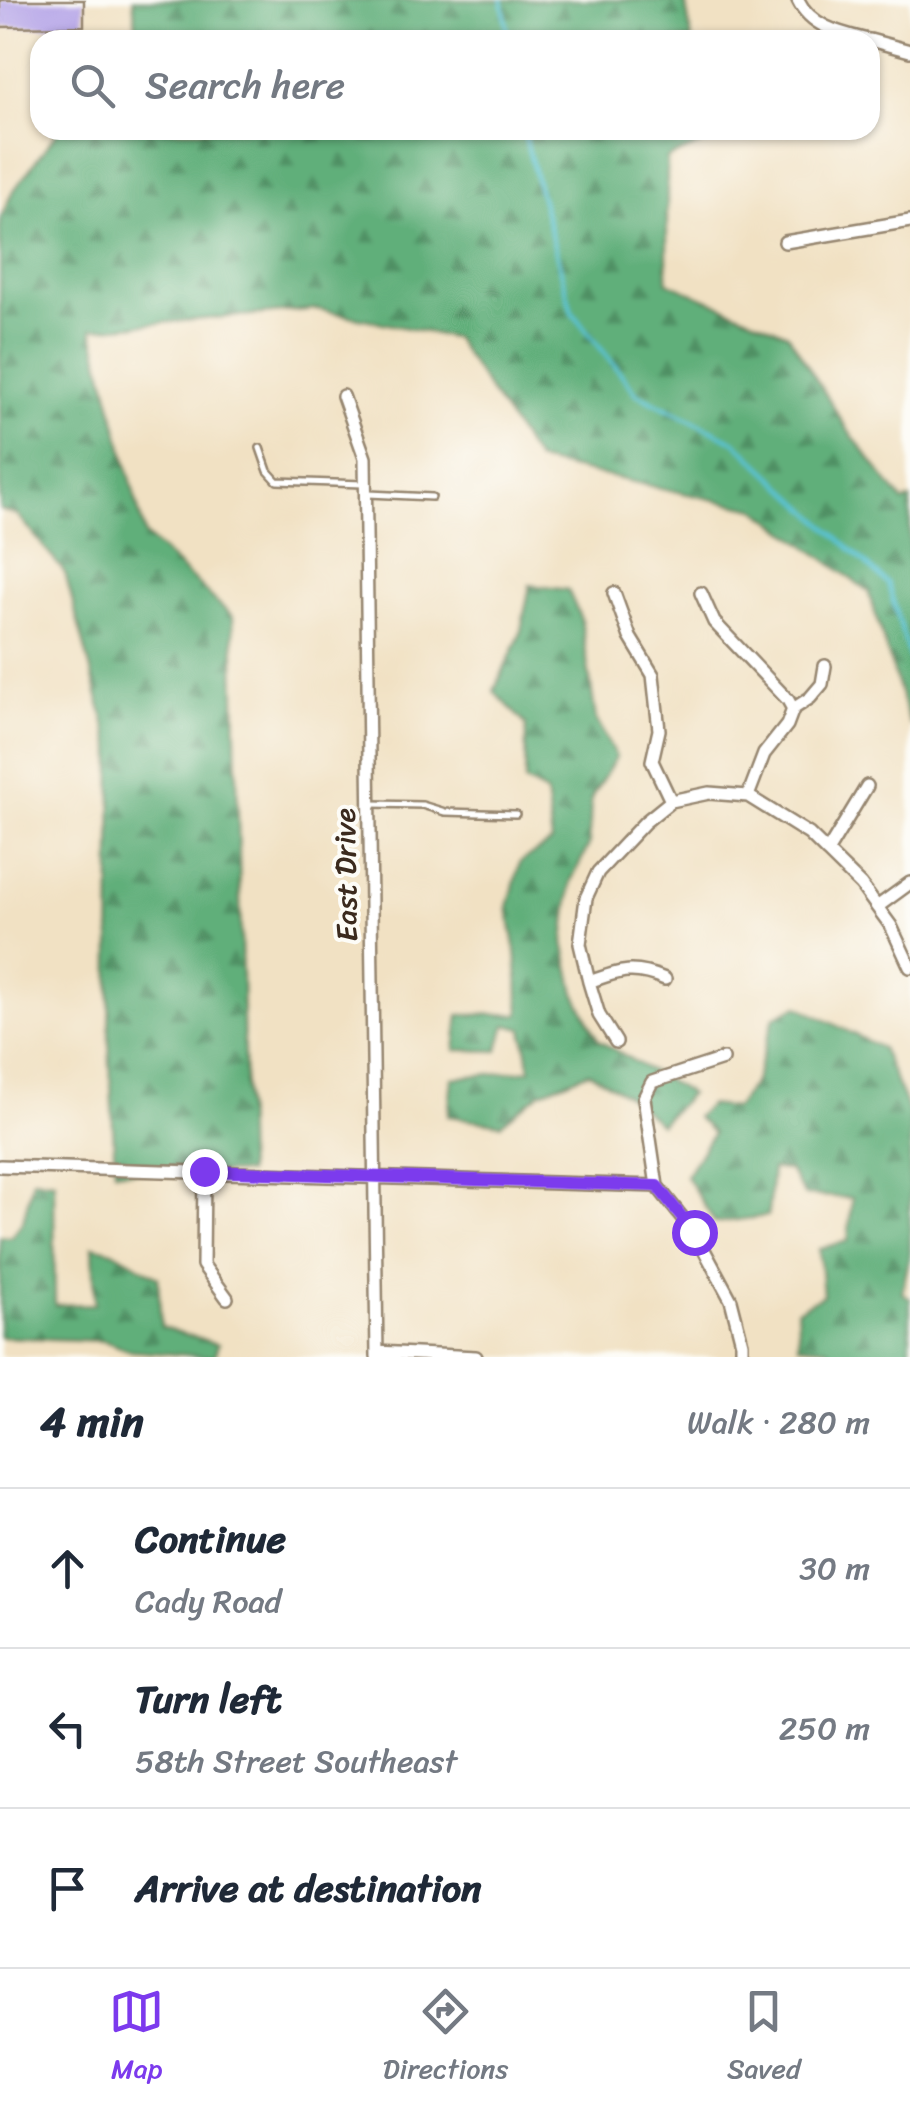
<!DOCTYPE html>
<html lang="en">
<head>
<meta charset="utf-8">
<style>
  :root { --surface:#fff; --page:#f2f2f3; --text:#1f2937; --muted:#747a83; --line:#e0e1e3; --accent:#7c3aed }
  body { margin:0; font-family:Sriracha,sans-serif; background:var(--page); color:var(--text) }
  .stop { position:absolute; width:30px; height:30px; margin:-22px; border:8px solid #7c3aed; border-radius:50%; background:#fff }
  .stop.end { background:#7c3aed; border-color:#fff; box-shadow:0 2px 10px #0008 }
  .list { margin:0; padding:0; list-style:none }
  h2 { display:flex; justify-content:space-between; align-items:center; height:130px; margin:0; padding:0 40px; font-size:42px }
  h2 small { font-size:32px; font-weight:400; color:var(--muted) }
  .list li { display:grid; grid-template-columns:65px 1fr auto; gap:30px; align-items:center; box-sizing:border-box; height:160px; padding:0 40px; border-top:2px solid var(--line) }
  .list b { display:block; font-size:38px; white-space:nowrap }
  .list p { margin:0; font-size:32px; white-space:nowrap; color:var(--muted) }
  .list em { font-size:32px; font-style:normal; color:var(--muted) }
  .icon { flex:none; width:55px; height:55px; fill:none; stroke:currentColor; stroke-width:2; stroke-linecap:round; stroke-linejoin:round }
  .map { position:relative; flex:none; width:910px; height:1357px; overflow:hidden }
  .search { position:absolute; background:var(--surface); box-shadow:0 2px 8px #0004; left:30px; right:30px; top:30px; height:110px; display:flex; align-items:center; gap:25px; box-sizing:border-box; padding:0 35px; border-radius:30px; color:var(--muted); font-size:38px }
  .sheet { height:610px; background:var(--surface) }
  nav { display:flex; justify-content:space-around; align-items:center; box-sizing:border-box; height:140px; border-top:2px solid var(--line); background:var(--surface); font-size:28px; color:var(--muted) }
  nav a { display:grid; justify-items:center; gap:5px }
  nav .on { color:var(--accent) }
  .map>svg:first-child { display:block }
  .forest { fill:url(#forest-firs); stroke:#4e6c4c; stroke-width:2.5 }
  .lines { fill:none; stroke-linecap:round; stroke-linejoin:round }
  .stream { stroke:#5ac3d6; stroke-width:4 }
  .building { fill:#af9de6 }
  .lane-casing { stroke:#968670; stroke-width:10 }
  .street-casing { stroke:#968670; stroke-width:16 }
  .lane { stroke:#fff; stroke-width:5 }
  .street { stroke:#fff; stroke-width:11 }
  .route { stroke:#7c3aed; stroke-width:12 }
  .labels { text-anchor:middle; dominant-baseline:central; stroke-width:8; stroke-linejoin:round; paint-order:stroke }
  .street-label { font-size:30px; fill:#3b2a1e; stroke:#fdfcf7 }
</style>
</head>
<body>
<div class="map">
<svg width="910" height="1357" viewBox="0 0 910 1357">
  <defs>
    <pattern id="forest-firs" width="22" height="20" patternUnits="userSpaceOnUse" patternTransform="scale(2.5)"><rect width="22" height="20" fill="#60af7a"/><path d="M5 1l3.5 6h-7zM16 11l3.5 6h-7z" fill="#508f63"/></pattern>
  </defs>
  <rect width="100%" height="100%" fill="#fdfcf7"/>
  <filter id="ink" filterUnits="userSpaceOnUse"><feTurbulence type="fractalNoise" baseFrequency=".01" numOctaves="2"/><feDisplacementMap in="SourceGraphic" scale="20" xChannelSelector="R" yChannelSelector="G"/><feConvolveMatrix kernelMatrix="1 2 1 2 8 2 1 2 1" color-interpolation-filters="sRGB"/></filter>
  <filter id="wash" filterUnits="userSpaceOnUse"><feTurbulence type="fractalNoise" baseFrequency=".0048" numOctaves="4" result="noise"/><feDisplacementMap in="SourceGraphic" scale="40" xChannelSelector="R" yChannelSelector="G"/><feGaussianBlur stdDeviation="2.25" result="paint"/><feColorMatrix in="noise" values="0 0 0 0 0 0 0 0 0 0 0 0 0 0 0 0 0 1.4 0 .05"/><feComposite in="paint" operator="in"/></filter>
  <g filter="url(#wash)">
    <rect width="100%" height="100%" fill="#f1e1c3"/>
    <path class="forest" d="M133,0H685L692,40H125L136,26Z
      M59,130H737L667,158V282L788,334L847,429L903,502L910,499V725L868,591L756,509L537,461L454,338L317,309L92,329L145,535L233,617L247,1173L115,1171L109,1041L112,750L65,573L18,515L0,510V219L12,193Z
      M530,585L568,590L581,619L596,719L616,757L591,798L589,845L571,881L564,942L575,993L598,1040L690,1094L660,1124L628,1096L589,1072L541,1092L501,1124L448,1116L452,1078L530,1070L523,1029L506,1025L498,1051L455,1050L459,1015L520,1014L516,952L508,907L520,862L552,842L546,793L525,782L526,725L494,691L520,635Z
      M798,1006L881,1048L910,1114V1254L902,1293L910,1298V1357H829L828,1348L799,1345L797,1310L823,1295L819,1249L848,1241L852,1198L804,1195L789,1170L772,1169L768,1216L715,1223L686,1176L713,1133L696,1117L709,1105L735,1108L755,1081L774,1017Z
      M33,1179L54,1181L55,1305L95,1304L93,1246L113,1251L158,1277L161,1327L218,1344L214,1357L131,1351L104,1341L0,1337V1236L11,1237L23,1221Z"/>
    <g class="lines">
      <path class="stream" d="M502,0L509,40
        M523,130L572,312L637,394L734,441L888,584L910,659"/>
    </g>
    <g id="blocks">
      <path class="building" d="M0,0H84V26L0,27Z"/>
    </g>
  </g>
  <g filter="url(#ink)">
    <use href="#blocks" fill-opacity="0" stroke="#968670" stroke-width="2.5"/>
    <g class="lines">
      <g class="lane-casing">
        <path id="lane" d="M260,448L268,471L277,481L363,484
          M369,494L432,497
          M373,804L422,805L445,812L516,814"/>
      </g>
      <g class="street-casing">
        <path id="street" d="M798,0C811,27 840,33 868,40
          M870,40L910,51
          M785,242L910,221
          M343,396L365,458L377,1357
          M614,593L630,637L653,675L659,730L652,761L671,801
          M701,593L714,622L788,700L793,709
          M748,796L764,754L787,725L793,709L810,698L822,684L825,666
          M827,852L867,786
          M877,907L910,883
          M665,979C634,966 621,970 589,982L580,944L586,898L598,872L645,822L671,801L709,793L748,796L809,834L861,885L891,926L910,967
          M589,982L599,1015L616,1042
          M723,1059L652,1082L644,1098L657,1186L696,1235L731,1300L742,1343V1357
          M0,1166L657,1186
          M204,1171L203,1265L227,1298
          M377,1352L476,1357"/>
      </g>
      <use href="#lane" class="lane"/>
      <use href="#street" class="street"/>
    </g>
  </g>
  <g class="lines" filter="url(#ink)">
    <path class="route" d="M204,1171L657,1186L694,1232"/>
  </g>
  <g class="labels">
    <g class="street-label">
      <text transform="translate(346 875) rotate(-91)">East Drive</text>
    </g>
  </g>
</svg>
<div class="stop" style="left:694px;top:1232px"></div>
<div class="stop end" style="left:204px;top:1171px"></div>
<div class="search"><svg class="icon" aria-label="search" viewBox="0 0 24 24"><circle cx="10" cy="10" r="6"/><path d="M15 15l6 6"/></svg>Search here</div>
</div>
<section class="sheet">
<h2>4 min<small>Walk · 280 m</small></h2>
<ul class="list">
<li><svg class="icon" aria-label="ahead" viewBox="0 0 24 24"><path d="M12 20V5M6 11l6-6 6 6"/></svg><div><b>Continue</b><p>Cady Road</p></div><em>30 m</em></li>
<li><svg class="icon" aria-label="left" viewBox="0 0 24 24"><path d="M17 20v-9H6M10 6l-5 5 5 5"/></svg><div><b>Turn left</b><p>58th Street Southeast</p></div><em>250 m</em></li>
<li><svg class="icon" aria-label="arrive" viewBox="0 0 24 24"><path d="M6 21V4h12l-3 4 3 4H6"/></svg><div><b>Arrive at destination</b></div></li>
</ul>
</section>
<nav>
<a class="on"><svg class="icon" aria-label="map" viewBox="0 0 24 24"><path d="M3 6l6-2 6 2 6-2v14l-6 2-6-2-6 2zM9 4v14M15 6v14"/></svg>Map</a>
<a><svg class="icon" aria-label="directions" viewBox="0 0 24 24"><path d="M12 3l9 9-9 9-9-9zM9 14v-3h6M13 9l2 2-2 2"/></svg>Directions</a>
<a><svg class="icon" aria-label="saved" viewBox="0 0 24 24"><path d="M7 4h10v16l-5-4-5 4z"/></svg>Saved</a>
</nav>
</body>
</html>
